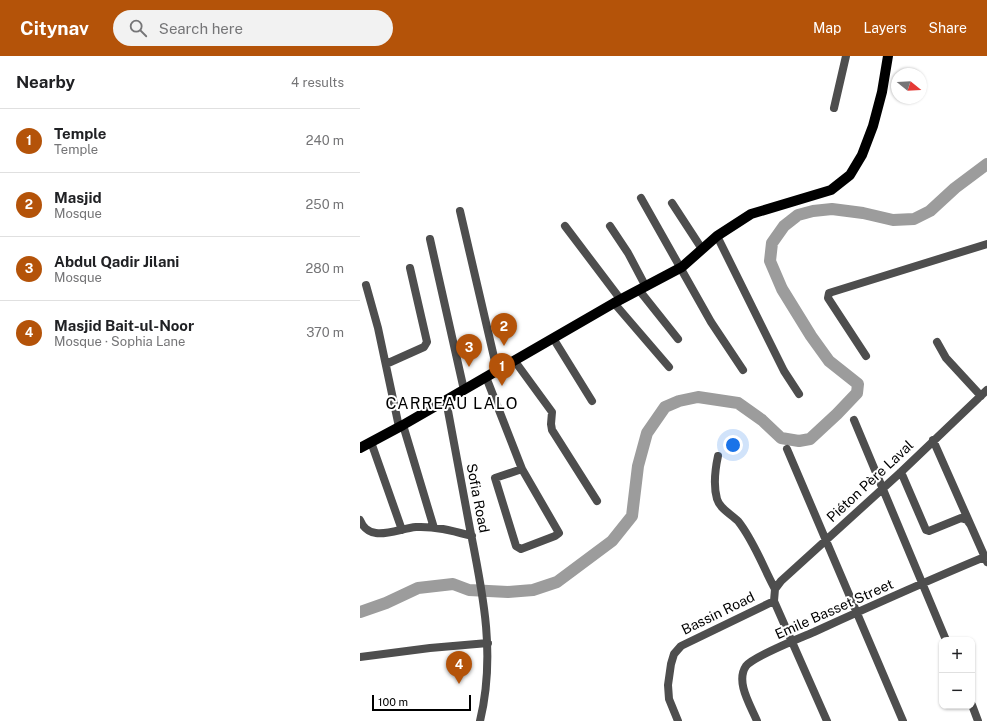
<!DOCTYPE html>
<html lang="en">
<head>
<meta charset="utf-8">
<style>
  :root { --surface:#fff; --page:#f2f2f2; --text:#202124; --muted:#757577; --line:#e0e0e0; --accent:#b45309 }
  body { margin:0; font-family:"Public Sans",sans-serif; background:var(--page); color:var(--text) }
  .controls { position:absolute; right:12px; bottom:12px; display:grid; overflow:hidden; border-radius:8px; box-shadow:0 1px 3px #0004 }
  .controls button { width:36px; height:36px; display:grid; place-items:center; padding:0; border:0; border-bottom:1px solid var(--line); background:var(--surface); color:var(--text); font:20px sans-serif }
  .compass { position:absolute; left:531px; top:12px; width:36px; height:36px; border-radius:50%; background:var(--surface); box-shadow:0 1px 3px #0004; rotate:108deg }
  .scale { position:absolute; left:12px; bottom:10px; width:99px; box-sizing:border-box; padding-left:4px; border:2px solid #000; border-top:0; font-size:11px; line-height:14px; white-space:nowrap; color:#000; -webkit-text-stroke:3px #fff; paint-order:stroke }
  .you { position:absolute; left:373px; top:389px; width:14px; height:14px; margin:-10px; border:3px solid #fff; border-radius:50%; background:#1a73e8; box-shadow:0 0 0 6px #1a73e833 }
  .badge { display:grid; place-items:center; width:26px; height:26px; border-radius:50%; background:var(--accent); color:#fff; font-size:13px; font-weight:700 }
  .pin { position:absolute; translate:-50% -33px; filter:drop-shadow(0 1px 2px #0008) }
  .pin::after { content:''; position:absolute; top:21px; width:14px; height:12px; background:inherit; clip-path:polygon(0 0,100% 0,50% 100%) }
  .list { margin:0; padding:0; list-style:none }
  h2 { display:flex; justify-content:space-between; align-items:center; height:52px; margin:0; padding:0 16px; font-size:17px }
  h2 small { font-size:13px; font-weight:400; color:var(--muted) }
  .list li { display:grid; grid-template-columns:26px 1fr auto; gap:12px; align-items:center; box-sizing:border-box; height:64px; padding:0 16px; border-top:1px solid var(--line) }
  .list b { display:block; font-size:15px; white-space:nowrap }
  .list p { margin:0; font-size:13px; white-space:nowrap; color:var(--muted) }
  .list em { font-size:13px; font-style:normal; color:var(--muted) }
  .icon { flex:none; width:22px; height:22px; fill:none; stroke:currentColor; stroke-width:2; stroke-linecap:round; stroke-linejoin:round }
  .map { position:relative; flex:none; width:627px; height:665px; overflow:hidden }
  header { display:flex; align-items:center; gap:24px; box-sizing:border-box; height:56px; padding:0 20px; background:var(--accent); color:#fff }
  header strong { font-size:19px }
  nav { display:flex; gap:22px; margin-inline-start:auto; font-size:14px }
  .search { width:280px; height:36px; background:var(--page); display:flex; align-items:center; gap:10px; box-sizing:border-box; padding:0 14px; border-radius:22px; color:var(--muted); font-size:15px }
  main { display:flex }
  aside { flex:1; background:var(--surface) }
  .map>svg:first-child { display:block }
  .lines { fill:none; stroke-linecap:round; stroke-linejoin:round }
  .river { stroke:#9c9c9c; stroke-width:12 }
  .minor { stroke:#4e4e4e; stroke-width:8 }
  .major { stroke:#000; stroke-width:10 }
  .labels { text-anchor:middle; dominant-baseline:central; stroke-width:4; stroke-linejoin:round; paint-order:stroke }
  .street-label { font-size:14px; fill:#000; stroke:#fff }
  .quarter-label { font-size:16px; letter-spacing:1px; fill:#000; stroke:#fff }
</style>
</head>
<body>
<header>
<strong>Citynav</strong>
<div class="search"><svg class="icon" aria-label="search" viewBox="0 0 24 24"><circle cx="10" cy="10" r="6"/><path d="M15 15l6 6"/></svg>Search here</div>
<nav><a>Map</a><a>Layers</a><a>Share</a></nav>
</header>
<main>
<aside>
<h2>Nearby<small>4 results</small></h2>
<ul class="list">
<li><span class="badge">1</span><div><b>Temple</b><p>Temple</p></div><em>240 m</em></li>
<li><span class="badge">2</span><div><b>Masjid</b><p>Mosque</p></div><em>250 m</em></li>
<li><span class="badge">3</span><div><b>Abdul Qadir Jilani</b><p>Mosque</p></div><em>280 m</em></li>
<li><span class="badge">4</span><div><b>Masjid Bait-ul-Noor</b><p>Mosque · Sophia Lane</p></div><em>370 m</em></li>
</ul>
</aside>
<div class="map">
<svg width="627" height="665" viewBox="0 0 627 665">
  <rect width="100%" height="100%" fill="#fff"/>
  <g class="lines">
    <path class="river" d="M0,556L26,547L58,532L93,528L109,534L148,536L173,534L197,526L252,485L272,460L278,410L287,377L305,351L319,345L338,341L378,347L402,364L421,382L439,385L450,383L477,358L497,337L498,328L469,305L451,280L422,233L410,205L412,187L424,170L438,159L453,155L472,153L503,157L533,164L554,163L570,155L595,132L627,108"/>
    <path class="minor" d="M474,52L486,0
      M281,142L351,266L383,314
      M312,147L342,193
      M100,155L137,314
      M205,170L261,244
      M250,170L268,197L286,231
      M357,180L424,315L439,338
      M70,183L104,334
      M6,229L18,272L39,371
      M279,234L318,283
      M254,247L309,311
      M193,282L232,345
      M577,286L586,302L621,340
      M506,300L468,242L469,237L627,188
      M154,304L192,356L191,368L192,374L237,445
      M26,308L64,291L67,286L50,212
      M126,321L162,413L199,477L195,480L161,493L156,490L135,422L162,413
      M86,344C94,387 102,430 110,473C123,538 136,599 120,665
      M494,364L586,584
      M43,369L74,472
      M573,384L627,506
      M11,386L42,474
      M427,393L543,665
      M358,400C355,414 353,429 357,443C360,453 371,458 378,465C394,485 403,511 415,533
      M541,416L566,474L569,475L601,462L607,464L610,468
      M0,464C3,471 7,476 16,477C27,479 44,472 56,471C75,470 93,475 112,480
      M0,601L70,592L128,587
      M612,649L618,665
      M318,665L309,643L308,629L311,608L314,598L321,590L414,545
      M397,665C391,650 375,626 386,610C394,600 440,582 454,576C511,550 569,524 627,500
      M467,665L414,545L415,533L421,525L541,416L627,334"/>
    <path class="major" d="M0,392L43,369L254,247L322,211L357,180L391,158L471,134L490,119L502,99L513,70L522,36L528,0"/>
  </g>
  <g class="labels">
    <g class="street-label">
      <text transform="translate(510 425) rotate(-43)">Piéton Père Laval</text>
      <text transform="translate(118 442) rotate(79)">Sofia Road</text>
      <text transform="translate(474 553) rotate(-24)">Emile Basset Street</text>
      <text transform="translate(358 557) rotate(-26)">Bassin Road</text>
    </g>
    <g class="quarter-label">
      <text x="92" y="347">CARREAU LALO</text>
    </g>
  </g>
</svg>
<div class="controls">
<button>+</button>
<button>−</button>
</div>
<svg class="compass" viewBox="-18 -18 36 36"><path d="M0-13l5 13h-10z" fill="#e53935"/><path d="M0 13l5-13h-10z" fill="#757577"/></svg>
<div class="scale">100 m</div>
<div class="you"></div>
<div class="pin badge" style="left:142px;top:330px">1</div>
<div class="pin badge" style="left:144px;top:290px">2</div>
<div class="pin badge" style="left:109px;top:311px">3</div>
<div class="pin badge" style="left:99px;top:628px">4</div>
</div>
</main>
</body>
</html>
